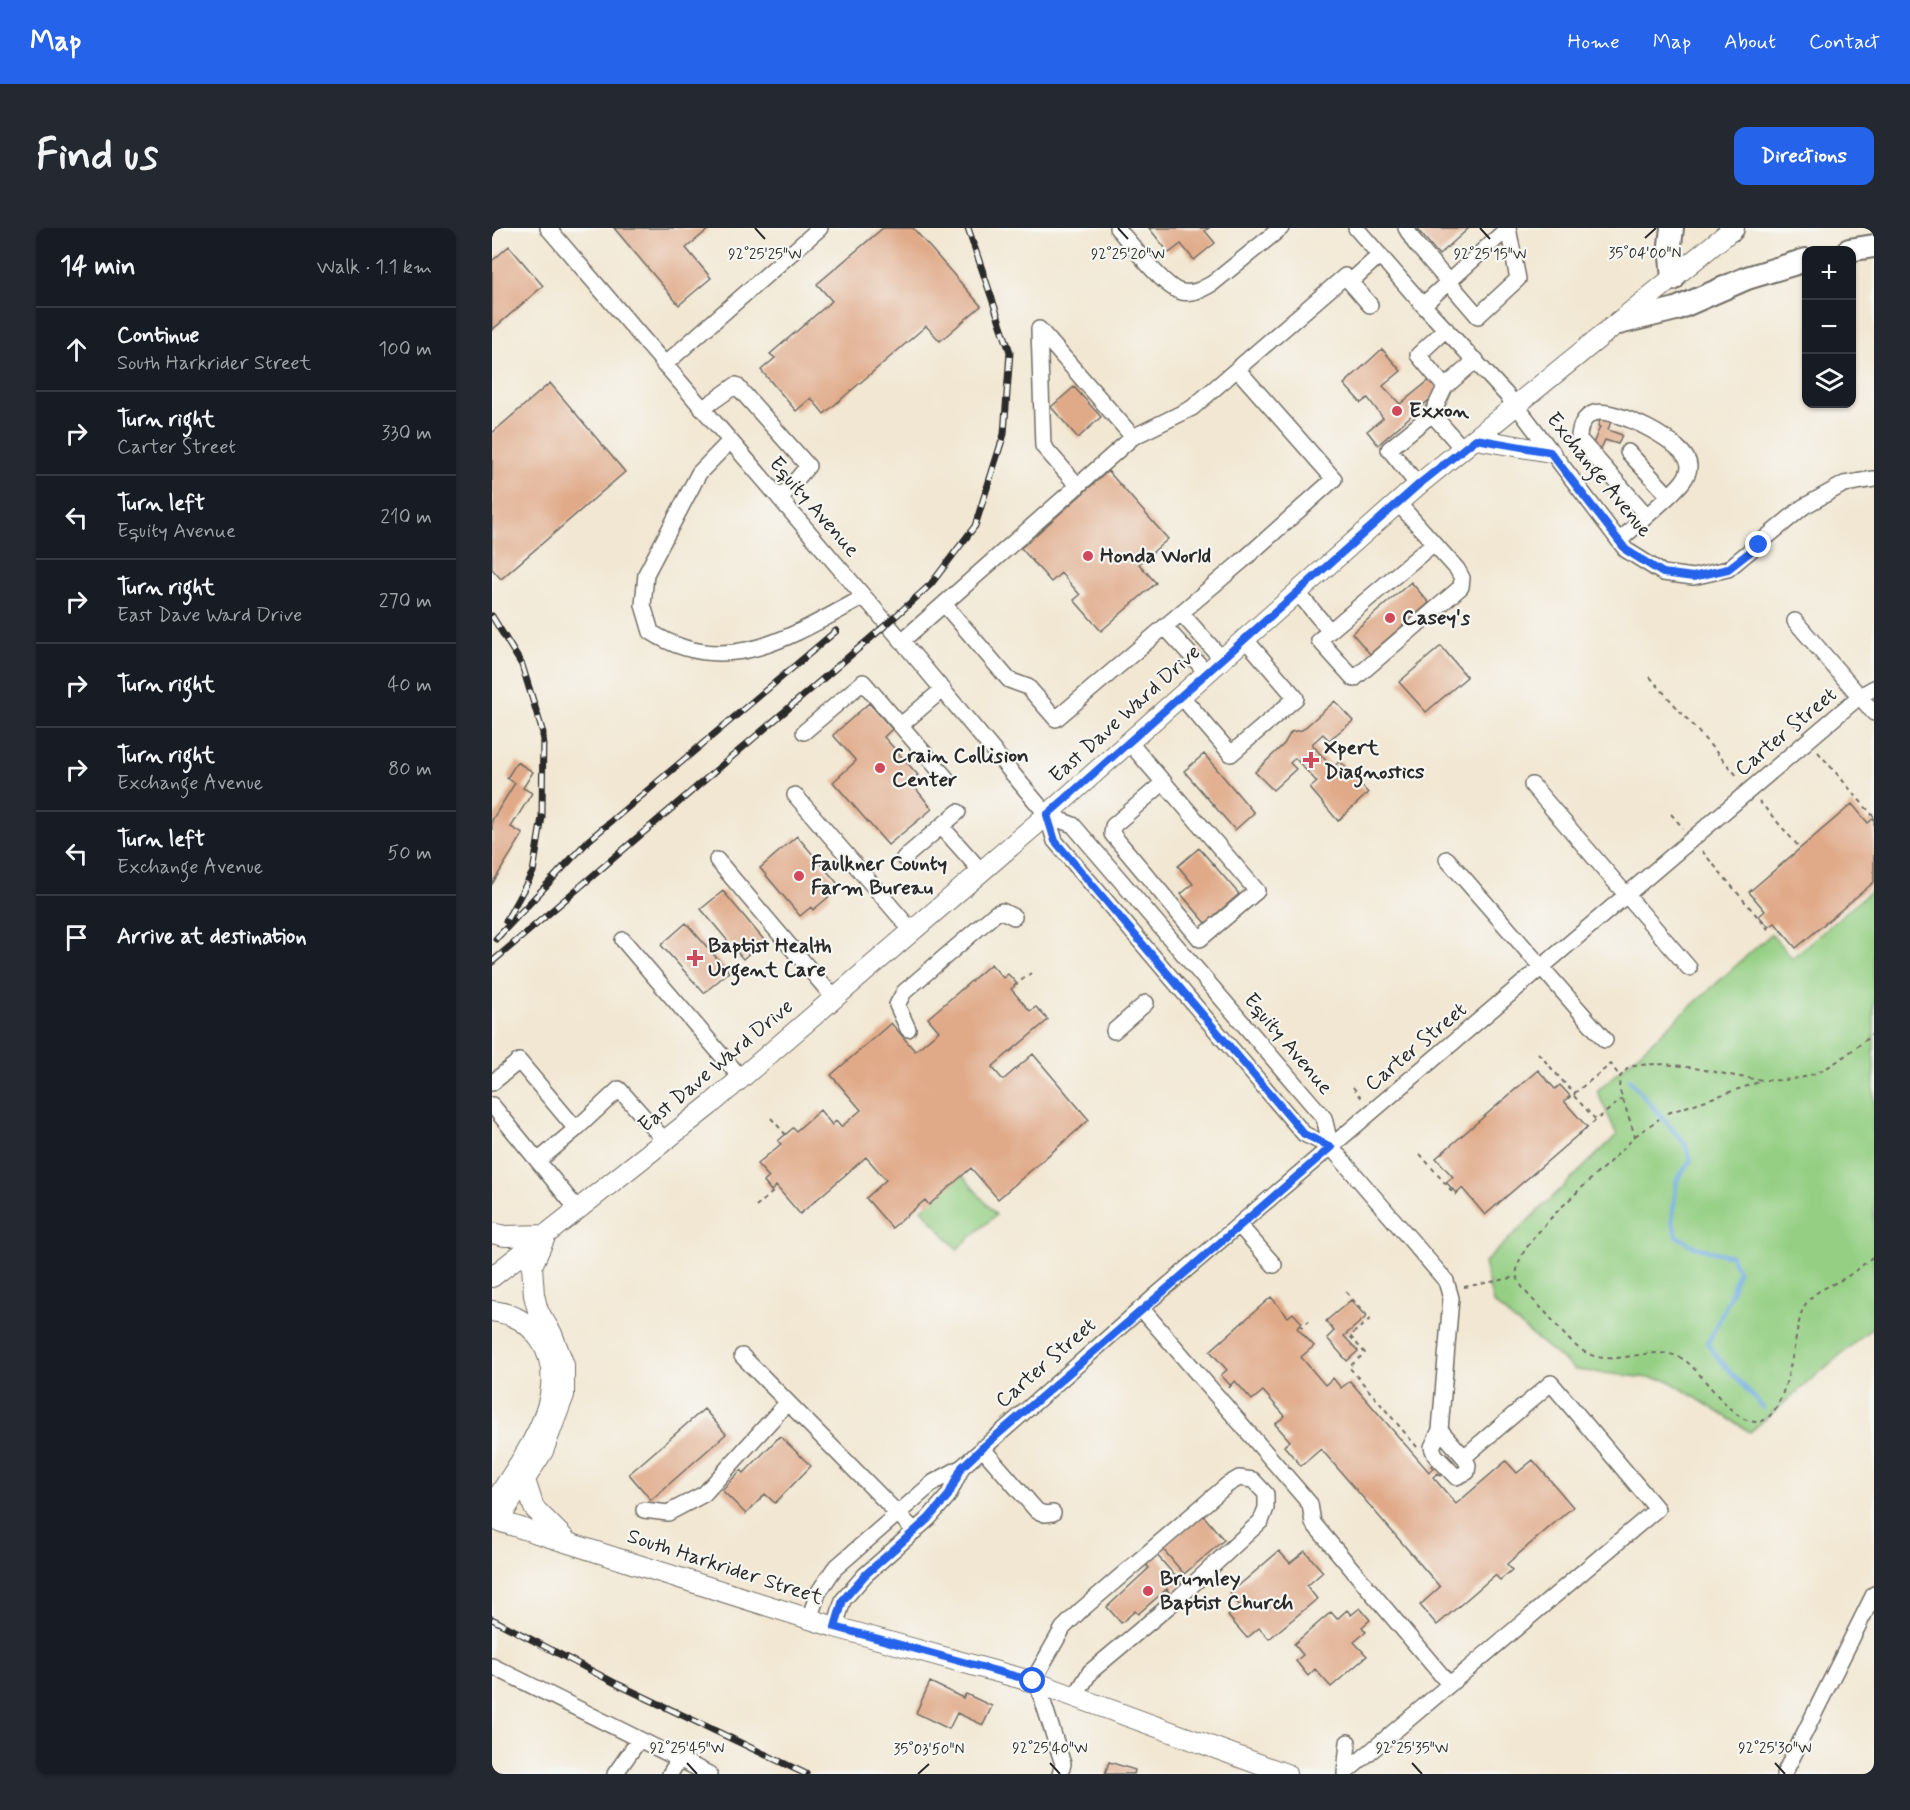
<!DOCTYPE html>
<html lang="en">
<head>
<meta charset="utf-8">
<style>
  :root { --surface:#171b24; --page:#242831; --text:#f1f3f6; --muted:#9ea1a6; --line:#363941; --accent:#2563eb }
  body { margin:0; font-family:Mynerve,sans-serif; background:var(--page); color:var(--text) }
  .controls { position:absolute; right:18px; top:18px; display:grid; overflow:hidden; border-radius:12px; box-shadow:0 2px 4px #0004 }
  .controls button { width:54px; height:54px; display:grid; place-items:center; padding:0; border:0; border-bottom:2px solid var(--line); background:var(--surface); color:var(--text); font:30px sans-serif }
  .stop { position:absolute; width:18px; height:18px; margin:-14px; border:4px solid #2563eb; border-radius:50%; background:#fff }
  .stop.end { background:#2563eb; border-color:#fff; box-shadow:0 2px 6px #0008 }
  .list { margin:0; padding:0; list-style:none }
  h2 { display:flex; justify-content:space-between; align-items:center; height:78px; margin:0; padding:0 24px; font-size:26px }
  h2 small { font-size:20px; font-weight:400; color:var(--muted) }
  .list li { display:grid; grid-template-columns:39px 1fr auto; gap:18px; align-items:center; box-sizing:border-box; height:84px; padding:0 24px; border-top:2px solid var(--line) }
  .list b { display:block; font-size:22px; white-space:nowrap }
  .list p { margin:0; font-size:20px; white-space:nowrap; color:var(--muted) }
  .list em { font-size:20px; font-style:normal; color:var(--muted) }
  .icon { flex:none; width:33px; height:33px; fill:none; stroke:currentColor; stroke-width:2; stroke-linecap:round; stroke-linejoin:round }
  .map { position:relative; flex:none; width:1382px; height:1546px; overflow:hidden; border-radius:12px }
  header { display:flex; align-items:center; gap:36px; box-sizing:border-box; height:84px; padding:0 30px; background:var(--accent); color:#fff }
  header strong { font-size:28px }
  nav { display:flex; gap:33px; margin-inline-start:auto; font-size:21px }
  .intro { display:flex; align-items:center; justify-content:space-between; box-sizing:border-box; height:144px; padding:0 36px }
  h1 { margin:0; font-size:42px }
  .button { padding:15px 27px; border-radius:12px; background:var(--accent); color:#fff; font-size:21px; font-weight:700 }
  main { display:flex; gap:36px; padding:0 36px }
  aside { flex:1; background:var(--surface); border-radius:12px; box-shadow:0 2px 4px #0004 }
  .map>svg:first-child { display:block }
  .green { fill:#94cf83; stroke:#607d57; stroke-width:1.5 }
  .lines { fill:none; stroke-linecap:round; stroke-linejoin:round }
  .stream { stroke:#70aae1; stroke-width:4.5 }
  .building { fill:#e0a987 }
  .minor-casing { stroke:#716d65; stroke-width:18 }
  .major-casing { stroke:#716d65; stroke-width:22 }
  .highway-casing { stroke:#716d65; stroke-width:26 }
  .path { stroke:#716d65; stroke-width:2; stroke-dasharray:4.5 4.5; stroke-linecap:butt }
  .minor { stroke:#fff; stroke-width:15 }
  .major { stroke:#fff; stroke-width:20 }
  .highway { stroke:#fff; stroke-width:22 }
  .rail-casing { stroke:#2b2b2b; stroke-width:7 }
  .rail { stroke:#f6f6f2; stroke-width:4.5; stroke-dasharray:14; stroke-linecap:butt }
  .route { stroke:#2563eb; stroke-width:8 }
  .ticks { fill:none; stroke:#2b2b2b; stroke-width:2 }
  .poi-dot { fill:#d1495b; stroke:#f6f6f2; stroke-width:2 }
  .labels { text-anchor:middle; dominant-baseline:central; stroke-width:4.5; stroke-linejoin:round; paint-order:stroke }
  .poi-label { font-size:21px; font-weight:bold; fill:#2b2b2b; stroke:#f6f6f2; text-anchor:start }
  .street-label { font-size:21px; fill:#2b2b2b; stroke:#f6f6f2 }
  .ticks-label { font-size:15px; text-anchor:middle; fill:#2b2b2b; stroke:#f6f6f2; stroke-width:4.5; stroke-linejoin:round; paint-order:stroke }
</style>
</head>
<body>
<header>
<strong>Map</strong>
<nav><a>Home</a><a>Map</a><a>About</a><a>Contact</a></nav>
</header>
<div class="intro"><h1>Find us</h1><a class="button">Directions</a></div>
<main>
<aside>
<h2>14 min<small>Walk · 1.1 km</small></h2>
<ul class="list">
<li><svg class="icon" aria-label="ahead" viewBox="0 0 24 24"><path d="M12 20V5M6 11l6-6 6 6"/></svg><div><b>Continue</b><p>South Harkrider Street</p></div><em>100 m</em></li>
<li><svg class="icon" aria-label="right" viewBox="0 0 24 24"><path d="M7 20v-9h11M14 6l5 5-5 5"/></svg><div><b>Turn right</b><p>Carter Street</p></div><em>330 m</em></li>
<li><svg class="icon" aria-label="left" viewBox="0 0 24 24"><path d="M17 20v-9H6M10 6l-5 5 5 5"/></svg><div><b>Turn left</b><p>Equity Avenue</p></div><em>210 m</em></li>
<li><svg class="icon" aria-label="right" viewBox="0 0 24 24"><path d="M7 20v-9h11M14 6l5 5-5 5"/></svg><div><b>Turn right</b><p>East Dave Ward Drive</p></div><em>270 m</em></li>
<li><svg class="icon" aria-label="right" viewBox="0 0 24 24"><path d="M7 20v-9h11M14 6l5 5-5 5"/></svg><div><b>Turn right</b></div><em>40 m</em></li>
<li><svg class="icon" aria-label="right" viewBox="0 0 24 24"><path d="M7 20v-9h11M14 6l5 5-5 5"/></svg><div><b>Turn right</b><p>Exchange Avenue</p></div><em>80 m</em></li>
<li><svg class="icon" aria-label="left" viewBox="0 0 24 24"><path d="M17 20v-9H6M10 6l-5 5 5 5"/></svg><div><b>Turn left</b><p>Exchange Avenue</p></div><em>50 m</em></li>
<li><svg class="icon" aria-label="arrive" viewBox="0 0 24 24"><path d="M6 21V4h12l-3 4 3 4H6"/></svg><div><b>Arrive at destination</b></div></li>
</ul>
</aside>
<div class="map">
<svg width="1382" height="1546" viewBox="0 0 1382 1546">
  <rect width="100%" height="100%" fill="#f6f6f2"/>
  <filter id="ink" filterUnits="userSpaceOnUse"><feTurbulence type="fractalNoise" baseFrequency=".0167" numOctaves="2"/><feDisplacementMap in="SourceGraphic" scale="12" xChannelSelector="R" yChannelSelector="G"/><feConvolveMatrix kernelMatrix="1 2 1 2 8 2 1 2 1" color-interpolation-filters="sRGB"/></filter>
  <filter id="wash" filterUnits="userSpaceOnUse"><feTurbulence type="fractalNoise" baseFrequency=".008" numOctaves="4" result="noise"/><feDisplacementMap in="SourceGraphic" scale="24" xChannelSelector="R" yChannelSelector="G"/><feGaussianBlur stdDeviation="1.35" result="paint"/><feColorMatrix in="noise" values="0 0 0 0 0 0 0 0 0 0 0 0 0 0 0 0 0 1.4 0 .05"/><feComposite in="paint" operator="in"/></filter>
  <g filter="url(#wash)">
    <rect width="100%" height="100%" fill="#f2e7d2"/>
    <path class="green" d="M1382,660V1098L1258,1204L1176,1152L1083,1142L1001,1075L992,1035L1125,907L1105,863L1279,706L1300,730Z
      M470,947L504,987L465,1021L430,981Z"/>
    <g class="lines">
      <path class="stream" d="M1137,851L1193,916L1199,933L1185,951L1180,993L1185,1008L1203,1019L1239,1028L1246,1043L1237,1071L1216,1115C1219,1126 1261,1166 1271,1180"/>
    </g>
    <g id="blocks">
      <path class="building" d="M122,0H218L194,20L219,50L187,77Z
        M391,0H421L489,78L448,113L434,98L332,186L319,170L304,183L269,142L283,130L278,126L340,73L325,56Z
        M657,0H717L713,3L723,15L702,32L689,16L677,25Z
        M928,0H977L947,27L926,2Z
        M17,18L51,58L0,102V33Z
        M890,121L909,143L891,158L908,176L939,151L946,164L886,217L875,203L891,190L876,170L869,175L852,156Z
        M58,155L133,244L9,351L0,341V205Z
        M582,159L609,189L586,210L559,179Z
        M1110,187L1120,190L1116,202L1130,207L1126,216L1113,212L1109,221L1100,218L1108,199L1106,198Z
        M616,243L676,311L647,336L664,355L609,403L582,372L588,367L569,345L559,354L529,320Z
        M919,354L937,375L878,426L860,405Z
        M949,418L975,449L934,484L907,454Z
        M843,473L861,493L837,512L831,506L820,516L840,540L848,533L876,565L846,593L818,560L825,554L803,530L798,535L804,541L781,562L763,544L792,516L799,504L810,502Z
        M377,475L400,501L392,509L426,547L418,553L440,581L396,617L341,554L364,533L341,507Z
        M712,526L762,585L743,602L692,543Z
        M25,534L41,544L31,560L40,565L19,599L31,606L0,656V592L23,555L15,550Z
        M1360,576L1376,595L1382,590V654L1304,720L1283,695L1277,699L1267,688L1273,683L1257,664Z
        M305,608L346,656L336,664L339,667L321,682L319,679L308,688L268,640Z
        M707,620L747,666L714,695L689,666L701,656L686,638Z
        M231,663L272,712L251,731L209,681Z
        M194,695L237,744L212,765L169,717Z
        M499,736L511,750L516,746L525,756L519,761L538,783L544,779L556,792L500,839L511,852L541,826L597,892L506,971L479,940L437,977L433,972L400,1000L374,970L394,952L374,929L308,986L284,958L279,963L272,954L277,949L265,936L289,916L286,913L301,900L304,903L328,882L340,897L344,893L349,899L369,882L339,847L399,795L423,823L447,803L436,790Z
        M1046,842L1063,861L1068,857L1078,868L1072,873L1095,899L993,987L970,960L964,965L954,954L961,949L944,930Z
        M779,1069L796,1089L801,1085L810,1095L805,1100L822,1118L809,1129L833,1157L841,1150L849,1160L858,1153L937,1244L941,1240L939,1238L954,1225L963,1235L948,1248L946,1245L941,1249L964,1276L1014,1233L1025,1245L1041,1232L1081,1279L1015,1336L1020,1342L1008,1352L1003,1347L945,1397L928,1377L948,1359L829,1221L809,1238L792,1218L798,1213L783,1196L793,1188L771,1163L760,1172L743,1153L738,1157L729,1147L735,1142L718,1123Z
        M859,1072L874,1089L852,1108L866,1123L855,1133L835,1110L842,1103L834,1093Z
        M212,1181L234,1206L159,1272L137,1246Z
        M288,1208L319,1238L283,1275L273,1266L254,1286L230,1262L249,1242L252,1245Z
        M710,1286L732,1312L692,1346L670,1320Z
        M787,1323L798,1335L813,1323L831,1344L815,1358L825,1371L777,1411L767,1400L755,1410L736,1388L748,1378L738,1365Z
        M664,1326L690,1356L678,1366L675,1361L646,1386L643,1383L629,1395L615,1379L657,1340L653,1335Z
        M868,1380L878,1392L870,1399L874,1404L862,1414L875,1428L839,1459L823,1441L816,1448L804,1433L811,1427L802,1416L839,1384L845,1391L855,1382L859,1387Z
        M438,1454L471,1470L474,1466L500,1478L491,1497L465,1485L457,1501L424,1485Z
        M617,1534L643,1542L642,1546H613Z"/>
    </g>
  </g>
  <g filter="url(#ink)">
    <use href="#blocks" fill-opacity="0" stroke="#716d65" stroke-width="1.5"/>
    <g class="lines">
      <g class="minor-casing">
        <path id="minor" d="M56,0L410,413L555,587L563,613L812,906L839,919L954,1053L959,1070L948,1202L972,1229L1059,1155L1165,1281L853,1545
          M625,0C638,14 672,61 690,64C702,66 711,61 721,55L789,0
          M864,0L931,77L1024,177L1134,322L1171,345L1201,349L1236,341L1311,279L1352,256L1382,251
          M914,0L923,15L986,88L1026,51L1016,0
          M858,54L888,27
          M931,77L1016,0
          M547,101L551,218L586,258
          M547,101L641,209
          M172,137L328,0
          M953,159L984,132
          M210,181L244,157L316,238L288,271
          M940,186L953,159L926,127L954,101
          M238,213L207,245L154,346L151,377L159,404C235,453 303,406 372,369
          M926,257L897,221L940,186L971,221
          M1155,288L1087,211C1087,200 1091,189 1102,185C1120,178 1197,215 1197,238C1197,250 1185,260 1177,268
          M1127,313L1177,268L1136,224
          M806,365L838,403L827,412L862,451L969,359L970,350L965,341L906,275
          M452,376L517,452L536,459L564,491L750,333L842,251L746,142
          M689,385L730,431
          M1303,393L1382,485
          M673,399L715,445
          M838,403L942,315
          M410,413L641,209L700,180L853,48L878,77
          M689,468L739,526L804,470L753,411
          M409,497L451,461
          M312,504L371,454L454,550
          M637,514L765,663L708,711L620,606L621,598L672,554
          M1040,557L1197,740
          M303,567L420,703
          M555,587L581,597L832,890L839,919
          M449,598L489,643
          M412,630L466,584
          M955,631L1113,812
          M225,632L342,770
          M131,712L249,850
          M416,801L405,777L412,764L504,685L510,683L522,689
          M622,803L654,775
          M0,855L27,833L84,901L46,933
          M0,877L86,982
          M84,901L127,861L173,913
          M747,997L782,1037
          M649,1080L818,1276L821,1295L957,1456
          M250,1128L423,1303
          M948,1202L940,1219L943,1227L964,1249L975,1244L976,1237L972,1229
          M490,1220L545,1283L553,1286L561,1285
          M152,1282L176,1285L212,1266L294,1176
          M317,1391L326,1365L342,1341L442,1254L470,1239L661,1070L1368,468L1382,460
          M343,1399L351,1372L373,1347L436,1291L456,1268L470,1239
          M0,1438L217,1546
          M541,1453L571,1400L588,1383L735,1257L747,1250L761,1252L774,1266V1280L769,1293L684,1372L598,1444L583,1469
          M545,1455L571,1536L568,1546
          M123,1546L147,1512
          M178,1546L187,1531
          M853,1546L856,1514
          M1292,1546L1382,1366"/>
      </g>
      <g class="major-casing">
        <path id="major" d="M984,211L1058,224
          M0,1005L13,1008L54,1007
          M0,1049L218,877L555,587L926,257L1242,0
          M0,1083C23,1086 36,1094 49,1113C83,1167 27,1234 0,1278
          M33,1252L42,1280L73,1311
          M0,1291L343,1399L545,1455L794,1546
          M6,1293L51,1223L72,1167V1137L60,1106L46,1083L42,1067L40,1038L53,1009"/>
      </g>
      <g class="highway-casing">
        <path id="highway" d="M1180,0L1178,17L1181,51
          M1239,0L1240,1
          M1357,22L1382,18
          M1127,95L1184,81L1255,50L1314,32"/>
      </g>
      <path class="path" d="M1158,449L1247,550
        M1294,488L1306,501
        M1326,524L1382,589
        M1267,573L1308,620
        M1179,586L1191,600
        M1210,623L1276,701L1280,697
        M522,758L539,745
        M1382,805C1362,821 1337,843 1312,849C1253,863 1197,826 1137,839L1128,849L1127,860L1143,908C1120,937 1020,1012 1025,1047C1027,1061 1046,1076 1055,1086C1070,1103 1083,1124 1106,1129C1132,1135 1166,1116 1191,1131C1212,1144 1242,1202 1270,1193C1296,1184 1302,1110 1309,1086C1316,1065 1332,1061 1349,1052C1361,1046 1371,1036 1382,1028
        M1046,825L1083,867
        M861,859L872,873
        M1082,868L1104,892
        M1075,871L1119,836L1128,849
        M1176,885L1270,853
        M279,890L294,907
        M1086,907L1130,871
        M1143,908L1167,891
        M928,926L963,967L967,963
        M264,979L283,962L282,961
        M972,1059L1025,1049
        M854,1064L878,1091L858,1108L873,1125L857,1139L925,1219
        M808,1097L810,1099L817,1093
        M737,1160L740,1156"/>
      <use href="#minor" class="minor"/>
      <use href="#major" class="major"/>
      <use href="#highway" class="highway"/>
      <g class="rail-casing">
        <path id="rail" d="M0,388L30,437L51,505L50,589L41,644L14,693
          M4,711L97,612L344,403
          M0,734L395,396L439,356L483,298L512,206L518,124L476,0
          M0,1391L125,1456L314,1546"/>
      </g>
      <use href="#rail" class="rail"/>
    </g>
  </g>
  <g class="lines" filter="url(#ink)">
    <path class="route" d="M541,1453L343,1399L351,1372L373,1347L436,1291L456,1268L470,1239L490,1220L839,919L812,906L563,613L555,587L926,257L984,211L1058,224L1134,322L1171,345L1201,349L1236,341L1267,317"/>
  </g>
  <path class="ticks" d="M263,0L273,11M626,0L636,11M988,0L998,11M1153,10L1164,0M195,1535L205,1546M558,1535L568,1546M920,1535L930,1546M1283,1535L1293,1546M426,1546L437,1536"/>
  <g class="poi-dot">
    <circle cx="905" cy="183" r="6"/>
    <circle cx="596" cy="328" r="6"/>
    <circle cx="898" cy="390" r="6"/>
    <path d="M816 523h6v6h6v6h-6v6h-6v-6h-6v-6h6z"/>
    <circle cx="388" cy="540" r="6"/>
    <circle cx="307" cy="648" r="6"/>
    <path d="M200 721h6v6h6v6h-6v6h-6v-6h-6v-6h6z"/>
    <circle cx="656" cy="1363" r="6"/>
  </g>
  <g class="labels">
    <g class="poi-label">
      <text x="917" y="183">Exxon</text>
      <text x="608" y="328">Honda World</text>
      <text x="910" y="390">Casey's</text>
      <text x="832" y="520">Xpert<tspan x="832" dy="24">Diagnostics</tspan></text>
      <text x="400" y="528">Crain Collision<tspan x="400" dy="24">Center</tspan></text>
      <text x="319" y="636">Faulkner County<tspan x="319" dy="24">Farm Bureau</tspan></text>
      <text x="216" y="718">Baptist Health<tspan x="216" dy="24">Urgent Care</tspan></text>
      <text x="668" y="1351">Brumley<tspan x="668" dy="24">Baptist Church</tspan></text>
    </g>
    <g class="street-label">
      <text transform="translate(1107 247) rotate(51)">Exchange Avenue</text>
      <text transform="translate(322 279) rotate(49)">Equity Avenue</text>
      <text transform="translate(633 486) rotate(-42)">East Dave Ward Drive</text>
      <text transform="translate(1294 504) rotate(-40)">Carter Street</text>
      <text transform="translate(796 816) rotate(50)">Equity Avenue</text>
      <text transform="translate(924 819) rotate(-40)">Carter Street</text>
      <text transform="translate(224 838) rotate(-40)">East Dave Ward Drive</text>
      <text transform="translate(554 1135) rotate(-41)">Carter Street</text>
      <text transform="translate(233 1339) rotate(18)">South Harkrider Street</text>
    </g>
  </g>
  <g class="ticks-label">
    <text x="1153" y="30">35°04'00"N</text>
    <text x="273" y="31">92°25'25"W</text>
    <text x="998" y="31">92°25'15"W</text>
    <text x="636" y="31">92°25'20"W</text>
    <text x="195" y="1525">92°25'45"W</text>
    <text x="558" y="1525">92°25'40"W</text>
    <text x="920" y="1525">92°25'35"W</text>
    <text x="1283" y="1525">92°25'30"W</text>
    <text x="437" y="1526">35°03'50"N</text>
  </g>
</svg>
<div class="controls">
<button>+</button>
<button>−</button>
<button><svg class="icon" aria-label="layers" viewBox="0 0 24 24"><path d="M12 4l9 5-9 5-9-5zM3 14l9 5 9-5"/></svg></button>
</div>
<div class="stop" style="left:541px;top:1453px"></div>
<div class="stop end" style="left:1267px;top:317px"></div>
</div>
</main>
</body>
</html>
